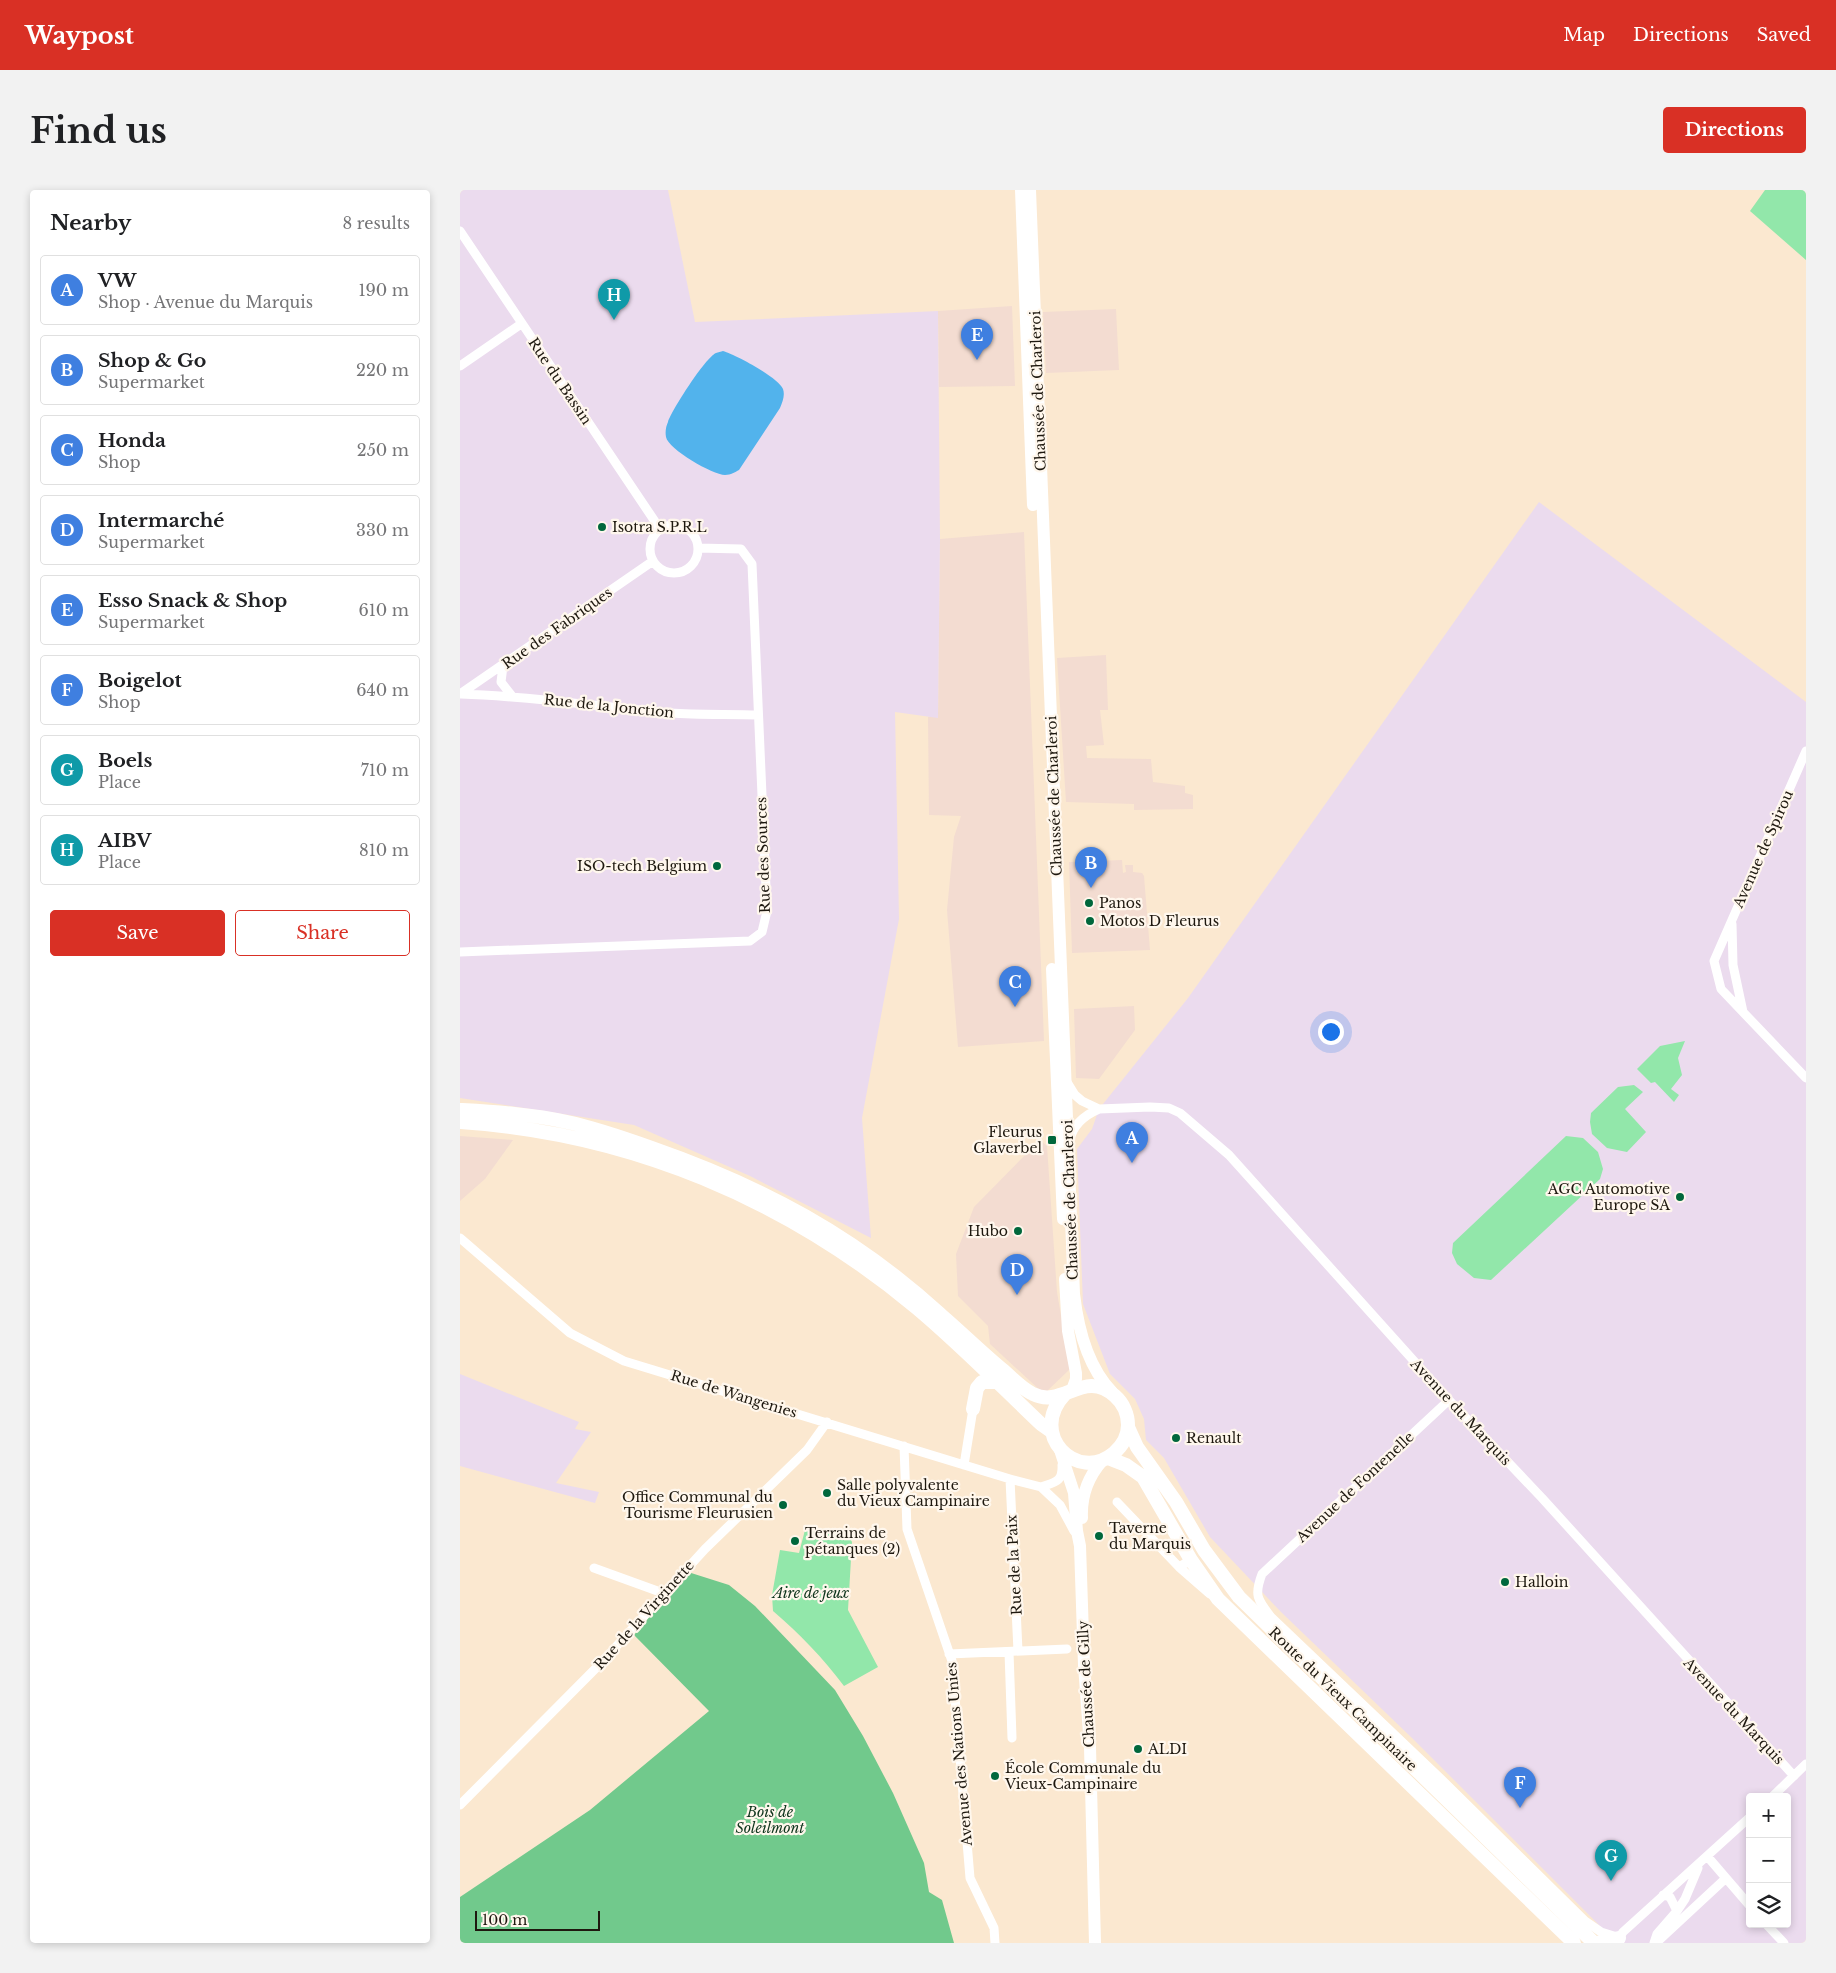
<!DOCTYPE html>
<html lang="en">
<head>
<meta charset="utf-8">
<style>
  :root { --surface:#fff; --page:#f2f2f2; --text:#202124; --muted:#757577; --line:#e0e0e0; --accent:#d93025 }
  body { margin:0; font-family:"Libre Baskerville",serif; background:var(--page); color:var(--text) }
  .controls { position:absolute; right:15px; bottom:15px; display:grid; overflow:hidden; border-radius:5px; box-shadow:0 2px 8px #0003 }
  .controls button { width:45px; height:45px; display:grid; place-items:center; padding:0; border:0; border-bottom:1px solid var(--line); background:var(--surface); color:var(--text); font:25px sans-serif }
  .scale { position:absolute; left:15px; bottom:12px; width:125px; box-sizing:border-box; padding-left:5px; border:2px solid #1e180f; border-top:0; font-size:14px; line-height:18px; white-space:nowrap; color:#1e180f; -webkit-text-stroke:4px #fff7ed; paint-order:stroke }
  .you { position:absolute; left:870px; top:841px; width:18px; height:18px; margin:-12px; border:4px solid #fff; border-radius:50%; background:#1a73e8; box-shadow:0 0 0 8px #1a73e833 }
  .badge { display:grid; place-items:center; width:32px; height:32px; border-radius:50%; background:var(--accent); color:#fff; font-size:16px; font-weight:700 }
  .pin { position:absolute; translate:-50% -41px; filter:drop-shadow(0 1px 2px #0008) }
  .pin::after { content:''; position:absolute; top:26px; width:18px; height:15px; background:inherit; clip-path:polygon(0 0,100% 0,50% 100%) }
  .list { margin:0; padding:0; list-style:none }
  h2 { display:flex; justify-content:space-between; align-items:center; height:65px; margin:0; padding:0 20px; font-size:21px }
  h2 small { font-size:16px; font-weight:400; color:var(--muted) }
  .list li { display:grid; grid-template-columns:32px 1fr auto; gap:15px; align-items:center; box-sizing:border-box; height:70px; margin:0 10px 10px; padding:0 10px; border:1px solid var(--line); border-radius:5px }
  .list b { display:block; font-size:19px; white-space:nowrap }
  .list p { margin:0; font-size:16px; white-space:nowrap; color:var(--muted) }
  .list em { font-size:16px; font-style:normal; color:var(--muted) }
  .actions { display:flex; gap:10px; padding:15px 20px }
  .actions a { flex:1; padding:11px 0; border:1px solid var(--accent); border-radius:5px; text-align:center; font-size:18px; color:var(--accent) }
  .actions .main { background:var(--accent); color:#fff }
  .icon { flex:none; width:28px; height:28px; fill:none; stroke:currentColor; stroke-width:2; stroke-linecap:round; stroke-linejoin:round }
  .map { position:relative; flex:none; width:1346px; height:1753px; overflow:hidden; border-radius:5px }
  header { display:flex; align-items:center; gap:30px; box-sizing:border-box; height:70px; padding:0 25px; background:var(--accent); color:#fff }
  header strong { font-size:24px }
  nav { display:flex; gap:28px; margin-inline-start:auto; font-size:18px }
  .intro { display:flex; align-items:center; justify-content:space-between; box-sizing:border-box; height:120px; padding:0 30px }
  h1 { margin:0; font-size:35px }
  .button { padding:12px 22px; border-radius:5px; background:var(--accent); color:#fff; font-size:18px; font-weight:700 }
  main { display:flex; gap:30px; padding:0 30px }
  aside { flex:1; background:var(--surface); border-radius:5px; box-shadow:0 2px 8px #0003 }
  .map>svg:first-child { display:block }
  .commercial { fill:#f3dcd1 }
  .industrial { fill:#ebdbee; fill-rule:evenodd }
  .green { fill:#92e7aa }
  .forest { fill:#71c98c }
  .water { fill:#52b3ec }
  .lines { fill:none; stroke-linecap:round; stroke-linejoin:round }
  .minor { stroke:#fff; stroke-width:9 }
  .primary { stroke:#fff; stroke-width:12 }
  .trunk { stroke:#fff; stroke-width:14 }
  .poi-dot { fill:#00673c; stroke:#fff7ed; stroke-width:2 }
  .labels { text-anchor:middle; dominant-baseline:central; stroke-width:4.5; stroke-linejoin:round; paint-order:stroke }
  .street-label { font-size:14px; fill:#1e180f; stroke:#fff7ed }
  .poi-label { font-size:14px; fill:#1e180f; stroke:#fff7ed; text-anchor:start }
  .park-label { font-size:14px; font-style:italic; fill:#0e341c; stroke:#fff7ed }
</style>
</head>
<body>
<header>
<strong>Waypost</strong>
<nav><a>Map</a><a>Directions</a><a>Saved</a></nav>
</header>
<div class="intro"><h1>Find us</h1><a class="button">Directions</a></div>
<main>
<aside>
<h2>Nearby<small>8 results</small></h2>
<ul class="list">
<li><span class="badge" style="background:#3f7fe0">A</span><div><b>VW</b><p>Shop · Avenue du Marquis</p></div><em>190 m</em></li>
<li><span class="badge" style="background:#3f7fe0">B</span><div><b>Shop &amp; Go</b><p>Supermarket</p></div><em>220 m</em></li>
<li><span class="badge" style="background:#3f7fe0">C</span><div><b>Honda</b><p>Shop</p></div><em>250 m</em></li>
<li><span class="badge" style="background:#3f7fe0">D</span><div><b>Intermarché</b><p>Supermarket</p></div><em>330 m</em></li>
<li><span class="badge" style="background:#3f7fe0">E</span><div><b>Esso Snack &amp; Shop</b><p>Supermarket</p></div><em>610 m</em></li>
<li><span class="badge" style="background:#3f7fe0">F</span><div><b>Boigelot</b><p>Shop</p></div><em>640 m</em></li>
<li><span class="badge" style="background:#0f9aa8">G</span><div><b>Boels</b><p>Place</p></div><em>710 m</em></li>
<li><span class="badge" style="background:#0f9aa8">H</span><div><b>AIBV</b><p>Place</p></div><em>810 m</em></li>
</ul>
<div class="actions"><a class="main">Save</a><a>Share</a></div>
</aside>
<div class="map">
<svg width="1346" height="1753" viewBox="0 0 1346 1753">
  <rect width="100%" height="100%" fill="#fbe8d0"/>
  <path class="commercial" d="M552,116L555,196L479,197L478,121Z
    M656,119L659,180L586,183L583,122Z
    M564,342L584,851L498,857L487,720L494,647L501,626L469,625L468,527H478L480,349Z
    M646,465L648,520H640L644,555L626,556L627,568L691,569L693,592L725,596V603L733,605V619L674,620V614L606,612L597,468Z
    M662,670L663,683L666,682L665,675H673V682L682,683L684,686L690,760L612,763L609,672Z
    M674,816L675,840L639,889L616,888L614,819Z
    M0,946L53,950L25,989L0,1011Z
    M580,950L587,956L597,1102L610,1179L584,1204L530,1154L528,1136L498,1106L496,1064L514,1017Z"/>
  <path class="industrial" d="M0,0H208L235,132L478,121L480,349L478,528L435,522L439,729L402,928L411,1048L290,986L174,935L0,908Z
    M1079,312L1346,512V1753H1157L952,1548L821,1422L750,1347L704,1268L686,1250L684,1229L675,1209L650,1184L623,1114L617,959L632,939L639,919L728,808ZM1290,1607H1327V1734H1290Z
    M0,1184L119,1232L115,1239L131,1242L96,1293L139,1302L135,1313L0,1276Z"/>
  <path class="green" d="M1305,0H1346V70L1290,21Z
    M1225,851L1218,868L1222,885L1211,899L1219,905L1214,912L1195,892L1191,893L1177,879L1200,856Z
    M1174,895L1183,902L1165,919L1186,942L1167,962L1147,958L1132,944L1130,932L1131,923L1158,897Z
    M1106,946L1123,948L1138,962L1143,979L1140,989L1031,1090L1014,1088L997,1074L992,1063L993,1053Z
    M345,1340L387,1343L392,1352L388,1420L418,1477L384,1496C363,1468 340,1444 313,1421L312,1405L320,1360L339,1363Z"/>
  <path class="forest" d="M228,1382L269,1395L295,1416L375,1500L403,1546L433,1603L464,1673L469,1702L482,1710L494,1753H0V1707L130,1620L249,1521L174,1445Z"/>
  <path class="water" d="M263,161C276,165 318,187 323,199C325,205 323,211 320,218L279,280C275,282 271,285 265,285C253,285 208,259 206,247C205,242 206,236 208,232C212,220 245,168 256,163C258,162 261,162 263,161Z"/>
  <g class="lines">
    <path class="minor" d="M0,41L200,339
      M0,176L61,134
      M190 359a24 24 0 1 1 48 0a24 24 0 1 1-48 0Z
      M43,476L41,492L52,506
      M0,504L193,371
      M1,504C71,506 140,517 210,523C239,525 269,524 298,525
      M1346,561L1254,771L1261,799L1346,888
      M1272,734L1273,775L1283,822
      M0,762L290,751L302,742L307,721L292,374L281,359L238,358
      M607,892L615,905L622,911L639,919L690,917L709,918L720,923L769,965L989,1210L1082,1308L1334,1586
      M610,950C613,934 625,925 639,919
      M0,1048L110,1143L164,1171L550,1289L581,1297L600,1315L614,1341H616
      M989,1210L802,1384C794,1405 797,1409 811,1427L981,1589L1125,1731L1141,1742L1157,1747
      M444,1256L447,1339L492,1471L510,1688L534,1738L535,1753
      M504,1275L513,1219
      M550,1289L558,1461
      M581,1297C595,1292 603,1292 602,1275
      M657,1312L719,1377
      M731,1370L719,1377L750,1404
      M134,1378L203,1403
      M549,1462L552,1548
      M489,1464L607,1459
      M1312,1607L1346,1574
      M0,1615L142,1472L245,1359L347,1260L367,1232
      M1247,1666L1290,1716
      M1217,1721L1225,1709L1238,1678
      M1306,1734L1324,1753
      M1159,1748L1163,1742L1290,1627
      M1194,1753L1197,1744L1217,1721L1210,1707L1203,1705
      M1196,1753L1265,1689"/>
    <path class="primary" d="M561,0L573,315
      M570,0L614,1104C618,1139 627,1176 652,1202
      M592,779L603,1029
      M605,1089L608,1141L616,1183V1189L612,1200
      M600,1260L614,1303L617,1341L620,1356L624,1475L630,1557L635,1753
      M622,1328C621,1307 628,1287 642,1271"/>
    <path class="trunk" d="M0,920C35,922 72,924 107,932C135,938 164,948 192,958C301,996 395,1046 481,1125C502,1143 522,1163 544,1181C553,1189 562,1199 573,1204C603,1219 624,1178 655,1206C663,1213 668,1224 668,1235C668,1246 662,1256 654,1263C617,1294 567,1244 605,1204
      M0,932C170,943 326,1009 457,1118C500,1154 540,1195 581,1234L591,1241
      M513,1219L517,1198L522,1192H537
      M668,1237L677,1257L716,1312L744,1360L779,1407L1134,1753
      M648,1268L666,1275L683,1287L731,1370L758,1409L1114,1753
      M1137,1753L1159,1748"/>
  </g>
  <g class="poi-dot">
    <circle cx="142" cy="337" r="5"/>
    <circle cx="257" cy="676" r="5"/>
    <circle cx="629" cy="713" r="5"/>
    <circle cx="630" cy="731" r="5"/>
    <rect x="587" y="945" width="10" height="10" rx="2.5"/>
    <circle cx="1220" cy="1007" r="5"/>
    <circle cx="558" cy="1041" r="5"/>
    <circle cx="716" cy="1248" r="5"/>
    <circle cx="367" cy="1303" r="5"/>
    <circle cx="323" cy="1315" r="5"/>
    <circle cx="639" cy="1346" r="5"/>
    <circle cx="335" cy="1351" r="5"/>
    <circle cx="1045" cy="1392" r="5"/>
    <circle cx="678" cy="1559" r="5"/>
    <circle cx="535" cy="1586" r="5"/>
  </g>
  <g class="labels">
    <g class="street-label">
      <text transform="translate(100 191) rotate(56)">Rue du Bassin</text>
      <text transform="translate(578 201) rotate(-92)">Chaussée de Charleroi</text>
      <text transform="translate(97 438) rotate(-35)">Rue des Fabriques</text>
      <text transform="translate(149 516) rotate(6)">Rue de la Jonction</text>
      <text transform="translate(594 606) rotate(-92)">Chaussée de Charleroi</text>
      <text transform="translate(1303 659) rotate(-66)">Avenue de Spirou</text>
      <text transform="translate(303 665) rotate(-92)">Rue des Sources</text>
      <text transform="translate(610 1010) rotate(-92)">Chaussée de Charleroi</text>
      <text transform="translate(274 1204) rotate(17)">Rue de Wangenies</text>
      <text transform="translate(1001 1222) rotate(47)">Avenue du Marquis</text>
      <text transform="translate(895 1297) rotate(-43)">Avenue de Fontenelle</text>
      <text transform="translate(554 1375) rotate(-93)">Rue de la Paix</text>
      <text transform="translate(184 1425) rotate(-48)">Rue de la Virginette</text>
      <text transform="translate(626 1494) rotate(-93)">Chaussée de Gilly</text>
      <text transform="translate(883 1509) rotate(44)">Route du Vieux Campinaire</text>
      <text transform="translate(1274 1521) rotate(47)">Avenue du Marquis</text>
      <text transform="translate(499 1564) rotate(-95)">Avenue des Nations Unies</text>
    </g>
    <g class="poi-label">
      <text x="152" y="337">Isotra S.P.R.L</text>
      <text x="247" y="676" text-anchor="end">ISO-tech Belgium</text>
      <text x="639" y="713">Panos</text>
      <text x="640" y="731">Motos D Fleurus</text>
      <text x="582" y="942" text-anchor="end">Fleurus<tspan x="582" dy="16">Glaverbel</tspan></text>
      <text x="1210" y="999" text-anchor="end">AGC Automotive<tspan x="1210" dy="16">Europe SA</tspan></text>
      <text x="548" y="1041" text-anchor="end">Hubo</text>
      <text x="726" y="1248">Renault</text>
      <text x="377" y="1295">Salle polyvalente<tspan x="377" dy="16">du Vieux Campinaire</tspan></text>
      <text x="313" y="1307" text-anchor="end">Office Communal du<tspan x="313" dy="16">Tourisme Fleurusien</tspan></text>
      <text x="649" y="1338">Taverne<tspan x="649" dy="16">du Marquis</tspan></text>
      <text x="345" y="1343">Terrains de<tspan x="345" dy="16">pétanques (2)</tspan></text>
      <text x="1055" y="1392">Halloin</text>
      <text x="688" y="1559">ALDI</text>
      <text x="545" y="1578">École Communale du<tspan x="545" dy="16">Vieux-Campinaire</tspan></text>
    </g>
    <g class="park-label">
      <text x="351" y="1403">Aire de jeux</text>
      <text x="310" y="1622">Bois de<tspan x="310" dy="16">Soleilmont</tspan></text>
    </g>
  </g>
</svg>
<div class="controls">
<button>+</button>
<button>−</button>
<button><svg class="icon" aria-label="layers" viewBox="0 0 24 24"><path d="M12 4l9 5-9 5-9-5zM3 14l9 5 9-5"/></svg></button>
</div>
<div class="scale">100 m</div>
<div class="you"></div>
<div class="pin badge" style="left:672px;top:973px;background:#3f7fe0">A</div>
<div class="pin badge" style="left:631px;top:698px;background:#3f7fe0">B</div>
<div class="pin badge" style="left:555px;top:817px;background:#3f7fe0">C</div>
<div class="pin badge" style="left:557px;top:1105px;background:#3f7fe0">D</div>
<div class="pin badge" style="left:517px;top:170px;background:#3f7fe0">E</div>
<div class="pin badge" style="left:1060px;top:1618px;background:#3f7fe0">F</div>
<div class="pin badge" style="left:1151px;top:1691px;background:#0f9aa8">G</div>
<div class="pin badge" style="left:154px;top:130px;background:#0f9aa8">H</div>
</div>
</main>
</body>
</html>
